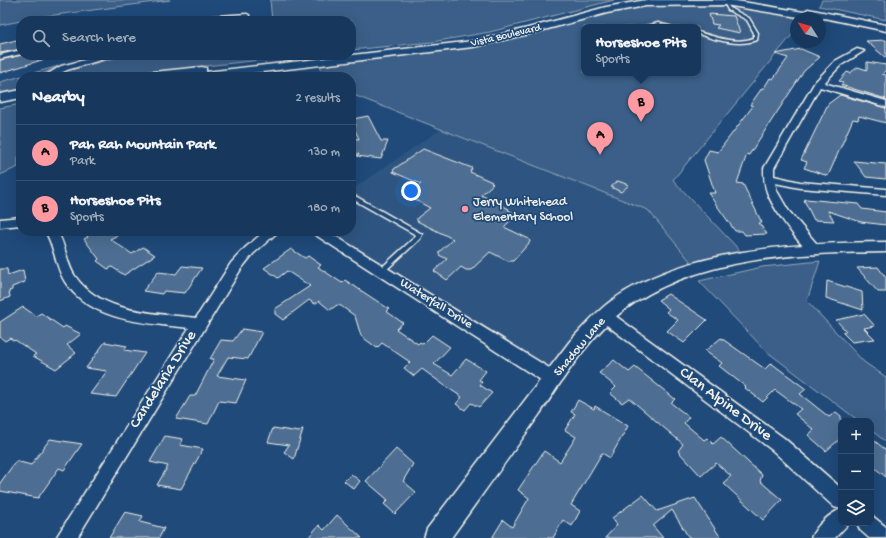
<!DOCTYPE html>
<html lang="en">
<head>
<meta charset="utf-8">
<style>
  :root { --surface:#17385c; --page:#244365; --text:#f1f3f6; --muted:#9eacbb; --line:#365272; --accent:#ff9aa2 }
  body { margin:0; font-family:"Gochi Hand",sans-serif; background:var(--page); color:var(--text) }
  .controls { position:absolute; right:12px; bottom:12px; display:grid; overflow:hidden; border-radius:8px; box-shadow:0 4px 16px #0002 }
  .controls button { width:36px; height:36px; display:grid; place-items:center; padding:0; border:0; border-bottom:1px solid var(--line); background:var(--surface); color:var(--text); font:20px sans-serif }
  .compass { position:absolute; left:790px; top:12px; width:36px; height:36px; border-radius:50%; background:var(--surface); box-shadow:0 4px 16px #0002; rotate:307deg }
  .you { position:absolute; left:411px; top:191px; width:14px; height:14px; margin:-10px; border:3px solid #fff; border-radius:50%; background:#1a73e8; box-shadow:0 0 0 6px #1a73e833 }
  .badge { display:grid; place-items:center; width:26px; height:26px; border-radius:50%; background:var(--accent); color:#111; font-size:13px; font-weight:700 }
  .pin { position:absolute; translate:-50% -33px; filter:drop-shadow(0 1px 2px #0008) }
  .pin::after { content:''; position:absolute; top:21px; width:14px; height:12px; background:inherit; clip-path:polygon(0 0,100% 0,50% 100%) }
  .popup { position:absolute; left:581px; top:24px; width:120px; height:52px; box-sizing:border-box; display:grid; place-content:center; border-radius:8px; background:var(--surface); filter:drop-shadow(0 1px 3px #0005); font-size:13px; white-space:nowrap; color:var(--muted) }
  .popup b { font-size:15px; color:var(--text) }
  .popup::after { content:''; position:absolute; left:50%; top:100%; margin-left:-8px; border:8px solid transparent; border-top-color:var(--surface) }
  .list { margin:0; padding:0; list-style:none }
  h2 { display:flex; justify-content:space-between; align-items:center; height:52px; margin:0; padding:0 16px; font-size:17px }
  h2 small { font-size:13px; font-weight:400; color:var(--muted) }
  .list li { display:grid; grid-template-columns:26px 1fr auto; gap:12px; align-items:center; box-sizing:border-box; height:56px; padding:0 16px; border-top:1px solid var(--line) }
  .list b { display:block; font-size:15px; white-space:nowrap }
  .list p { margin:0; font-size:13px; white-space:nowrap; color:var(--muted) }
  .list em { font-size:13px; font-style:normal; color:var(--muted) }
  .icon { flex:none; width:22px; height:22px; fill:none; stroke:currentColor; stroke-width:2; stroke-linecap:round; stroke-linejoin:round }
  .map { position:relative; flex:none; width:886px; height:538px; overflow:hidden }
  .search { position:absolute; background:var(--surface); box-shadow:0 4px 16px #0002; left:16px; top:16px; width:340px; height:44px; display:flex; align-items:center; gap:10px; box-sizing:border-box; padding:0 14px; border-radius:16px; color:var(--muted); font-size:15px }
  .panel { position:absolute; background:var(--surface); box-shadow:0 4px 16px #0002; left:16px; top:72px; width:340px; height:164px; border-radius:16px }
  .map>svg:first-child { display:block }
  .built { fill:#2d5581 }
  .green { fill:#3a5f88; stroke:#97a8b8; fill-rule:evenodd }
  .building { fill:#4d6e92; stroke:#f4f1e8 }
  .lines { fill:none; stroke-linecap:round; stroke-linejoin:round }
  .service-casing { stroke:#f4f1e8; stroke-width:3 }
  .minor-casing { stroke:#f4f1e8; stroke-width:3 }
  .tertiary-casing { stroke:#f4f1e8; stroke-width:3 }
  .secondary-casing { stroke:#f4f1e8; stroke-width:3 }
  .service { fill:#1f4a7a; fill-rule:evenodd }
  .minor { fill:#1f4a7a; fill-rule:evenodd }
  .tertiary { fill:#1f4a7a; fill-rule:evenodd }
  .secondary { fill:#1f4a7a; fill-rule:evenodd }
  .poi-dot { fill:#ff9aa2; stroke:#1f4a7a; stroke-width:1.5 }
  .labels { text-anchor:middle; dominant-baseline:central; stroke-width:3.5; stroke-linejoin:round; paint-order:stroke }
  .far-street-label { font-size:11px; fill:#f4f1e8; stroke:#1f4a7a }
  .poi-label { font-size:13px; fill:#f4f1e8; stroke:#1f4a7a; text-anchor:start }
  .street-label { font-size:13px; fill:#f4f1e8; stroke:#1f4a7a }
  .near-street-label { font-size:16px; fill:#f4f1e8; stroke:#1f4a7a }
</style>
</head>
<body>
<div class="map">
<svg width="886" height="538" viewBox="0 0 886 538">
  <rect width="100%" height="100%" fill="#1f4a7a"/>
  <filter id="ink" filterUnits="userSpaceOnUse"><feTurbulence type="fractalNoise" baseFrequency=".025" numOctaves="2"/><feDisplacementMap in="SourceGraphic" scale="8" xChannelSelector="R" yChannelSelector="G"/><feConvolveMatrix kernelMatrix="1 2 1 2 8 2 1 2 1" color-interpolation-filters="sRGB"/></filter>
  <g filter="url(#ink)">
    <path class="built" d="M441,129L648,210L695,267L643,286L554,372L321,231H351V190Z"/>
    <path class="green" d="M0,0H170L47,16L0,25Z
      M270,0H614L490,32L432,42L351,50V21H272Z
      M822,0H886V20L819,6Z
      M731,3L806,18H796V30L673,180L745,256L695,267L648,210L351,94V77H330L316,63L463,46L626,6ZM584,27H698V73H584Z
      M133,55H307L104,77H55L66,71L118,57Z
      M59,66L36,77H21V89L0,94V82Z
      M21,104V154L18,157V167L0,175V108Z
      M820,261L807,301L864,362L886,377V442L871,430V421H859L766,351L699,281L762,267Z"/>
    <path class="building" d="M709,14L734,16L740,33L716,28L719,25L712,24Z
      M21,39V49L0,53V44Z
      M886,40V58L866,41Z
      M801,49L820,57L804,71L749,155L747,154L737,183L743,184L762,223H759L767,234L745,235L742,231H735L708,193H715L704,160L709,150L718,152L753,106L750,105L762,88H764L770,78L773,79L788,58L775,54Z
      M22,55H48V58L0,73V60Z
      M867,62L886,65V70L882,74L886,75V99L841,85L843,82L839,81L847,72L850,73L858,67L867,70Z
      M840,95L886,108V123L859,116L858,120L853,119L828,176L804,168L807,162L801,160L828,104Z
      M368,116L381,141H388L381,159L357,156L359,154H351V138L359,139L353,126H356L353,119Z
      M423,149L472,168L470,172L492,182L491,183L493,184L481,195L509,209L508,210L514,213L515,216L504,227L529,239L530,242L513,261H508L490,252L471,270H466L461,267L447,280L434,271L447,259L439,255V252L453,239L417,221V218L430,208L408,196V194L421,184L393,172L394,169Z
      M854,161L886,164V179L866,177Z
      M618,181L629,185L621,192L611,187Z
      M806,199L858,204L862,209L886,212V225L861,222L828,211L834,221L814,220L804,200Z
      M83,231H126L110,239L132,254L143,247L155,255L124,275L112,267L108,269L97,261L99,259L84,239L88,237Z
      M291,249L305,258L308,256L321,265L318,267L342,283L345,280L389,309L386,311L403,323L396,329L418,344L420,342L423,344L432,335L450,347L434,364L452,375L466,359L486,371L479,380L482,382L480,385L492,393L479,407L471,403L465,410L456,404L462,397L448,388L422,369L414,376L404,368L410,362L382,343L377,348L361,336L355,316L341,306L337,305L330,310L319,301L315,304L309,300L283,320L275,314V309L310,286L287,271L278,278L264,268Z
      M182,266L202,268L185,293L164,291L162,294L143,291L158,272L176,274Z
      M878,267L886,278V292H878L857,268Z
      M0,269H7L8,275L23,270L25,282L12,287V290L9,291L10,297L0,301Z
      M827,281L862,292L863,310L826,298Z
      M668,294L707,320L684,343L667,331L678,320L666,312L669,309L658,300Z
      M23,307L36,316L41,313L63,328L65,326L81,334L67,345L76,353L56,369L33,356L36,354L15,340L14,341L10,338L5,341L0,337V322Z
      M864,314L875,326L864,328L875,339L852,342L842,332L846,331L836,320Z
      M242,329L262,332L248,359L228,357L217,376L246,380L236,403L219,401L208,424L176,419L190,396H195L214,359H210L221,340L233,341Z
      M721,338L765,369L771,363L806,389L800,394L829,417L836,412L841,416V438L826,451L808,435L814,430L795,414L801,409L775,390L763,402L745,388L746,387L719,366L722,363L705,351Z
      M105,342L127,346L124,350L145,353L116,397L90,394L107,371L86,368Z
      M614,360L629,372L635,367L675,399L671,403L689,417L684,423L704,440L707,438L713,444L721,437L762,475L760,481L782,500L763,520L723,483L731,476L716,463L701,476L678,451L683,444L629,398L622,403L610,393L616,387L599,373Z
      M578,400L594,409L595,406L628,426L610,458L602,453L571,505L580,511L572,526L563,520L553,538H492L503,520L512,527L529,498L518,490L544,451L560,462L576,437L565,430L575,414L571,412Z
      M273,428L299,432L302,429H303L294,459L284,452L289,445L268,442Z
      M165,436L183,439L180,445L203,449L181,489L157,485L168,466L150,462Z
      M871,438L886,450V477L871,465Z
      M50,439L82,444L64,470L59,468L38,498L0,491V483L16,461L31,465Z
      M396,449L413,464L403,481L416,492L395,514L384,504L388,500L366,481Z
      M351,474L360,481L354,489L344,481Z
      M643,495L657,511L695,498L721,538H689L672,510L653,526L663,538H605L617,525L612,518Z
      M125,512L143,516L140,522L164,528L159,538H109Z
      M337,515L362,538H308L319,525L324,530Z"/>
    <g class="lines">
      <g class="service-casing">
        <path id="service" d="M725,1L730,8L749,18L758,33L757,40C738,47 717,40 698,34V32C715,37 737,45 754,38V33L747,20L728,10L724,2Z
          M658,23L673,27C668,27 664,26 659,25C654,25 648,27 642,27Z
          M250,69L253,70L251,77H247Z
          M351,196L357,197L422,234L420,239L384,272H382L379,270L415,237L416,235L354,200H351Z"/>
      </g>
      <g class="minor-casing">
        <path id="minor" d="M247,14L249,15V17L204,21H171L174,19Z
          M857,49L864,51L841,65L824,83L886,101V107L820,87L774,168V176L800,182L886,189V195L800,188L775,183L777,191L788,210L822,250L820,253C817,254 814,255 811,253C799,245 772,207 767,192C764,184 764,177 764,168L815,82L835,61Z
          M21,50V54L0,59V55Z
          M104,55H117L67,70L53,77H43L61,66Z
          M21,217V225L0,227V219Z
          M45,231H57C66,245 66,263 75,276C101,314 156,313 196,318L231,263L245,248L265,231H279L253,254L241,269L77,538H56L189,328C147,323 91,322 65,282C55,266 55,247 45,231Z
          M312,231H327L559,374L561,379L559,384L553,386L547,384L314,234Z
          M605,310L610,312L784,438L841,488V509L834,507L772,450L600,320L598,316L600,312Z
          M841,509V523H849L835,538H811C816,526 829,514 841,509Z
          M871,515L886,527V538H869L860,530L857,523H871Z"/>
      </g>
      <g class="tertiary-casing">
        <path id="tertiary" d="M886,242V252C799,253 697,256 624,310C588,337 564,378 539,415C510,456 480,497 451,538H424L427,529L570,341C583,327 596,312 611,301C683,248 799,243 886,242Z"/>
      </g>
      <g class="secondary-casing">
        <path id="secondary" d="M646,0H730L804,12L808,9L886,25V31L824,18L820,21V18H804L725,5L646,6L607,13L533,33L473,47L219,77H184L186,75L127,77L133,74L202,67L206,68V72L473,41L528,28L606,7Z
          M21,90V98L0,102V94Z"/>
      </g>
      <use href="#service" class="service"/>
      <use href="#minor" class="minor"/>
      <use href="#tertiary" class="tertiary"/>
      <use href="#secondary" class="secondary"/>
    </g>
  </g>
  <circle class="poi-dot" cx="465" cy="209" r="4"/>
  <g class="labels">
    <g class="far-street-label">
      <text transform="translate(506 36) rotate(-13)">Vista Boulevard</text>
    </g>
    <g class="poi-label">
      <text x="473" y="202">Jerry Whitehead<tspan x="473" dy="15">Elementary School</tspan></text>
    </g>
    <g class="street-label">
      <text transform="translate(436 304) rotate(32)">Waterfall Drive</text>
      <text transform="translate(580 347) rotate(-50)">Shadow Lane</text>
    </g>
    <g class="near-street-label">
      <text transform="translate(164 380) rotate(-58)">Candelaria Drive</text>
      <text transform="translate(725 405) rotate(37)">Clan Alpine Drive</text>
    </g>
  </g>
</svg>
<div class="controls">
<button>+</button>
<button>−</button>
<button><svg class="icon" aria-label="layers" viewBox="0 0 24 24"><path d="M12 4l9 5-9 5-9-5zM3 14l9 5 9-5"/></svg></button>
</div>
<svg class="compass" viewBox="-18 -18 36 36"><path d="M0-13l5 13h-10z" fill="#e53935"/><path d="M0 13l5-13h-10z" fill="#9eacbb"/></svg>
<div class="you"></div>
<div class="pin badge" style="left:600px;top:155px">A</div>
<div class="pin badge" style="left:641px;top:122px">B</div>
<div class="popup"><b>Horseshoe Pits</b>Sports</div>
<div class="search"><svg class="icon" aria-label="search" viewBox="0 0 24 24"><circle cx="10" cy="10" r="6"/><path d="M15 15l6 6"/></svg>Search here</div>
<section class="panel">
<h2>Nearby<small>2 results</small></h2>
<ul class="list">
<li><span class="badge">A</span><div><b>Pah Rah Mountain Park</b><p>Park</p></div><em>130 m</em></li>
<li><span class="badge">B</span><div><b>Horseshoe Pits</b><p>Sports</p></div><em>180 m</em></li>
</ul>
</section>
</div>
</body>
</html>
